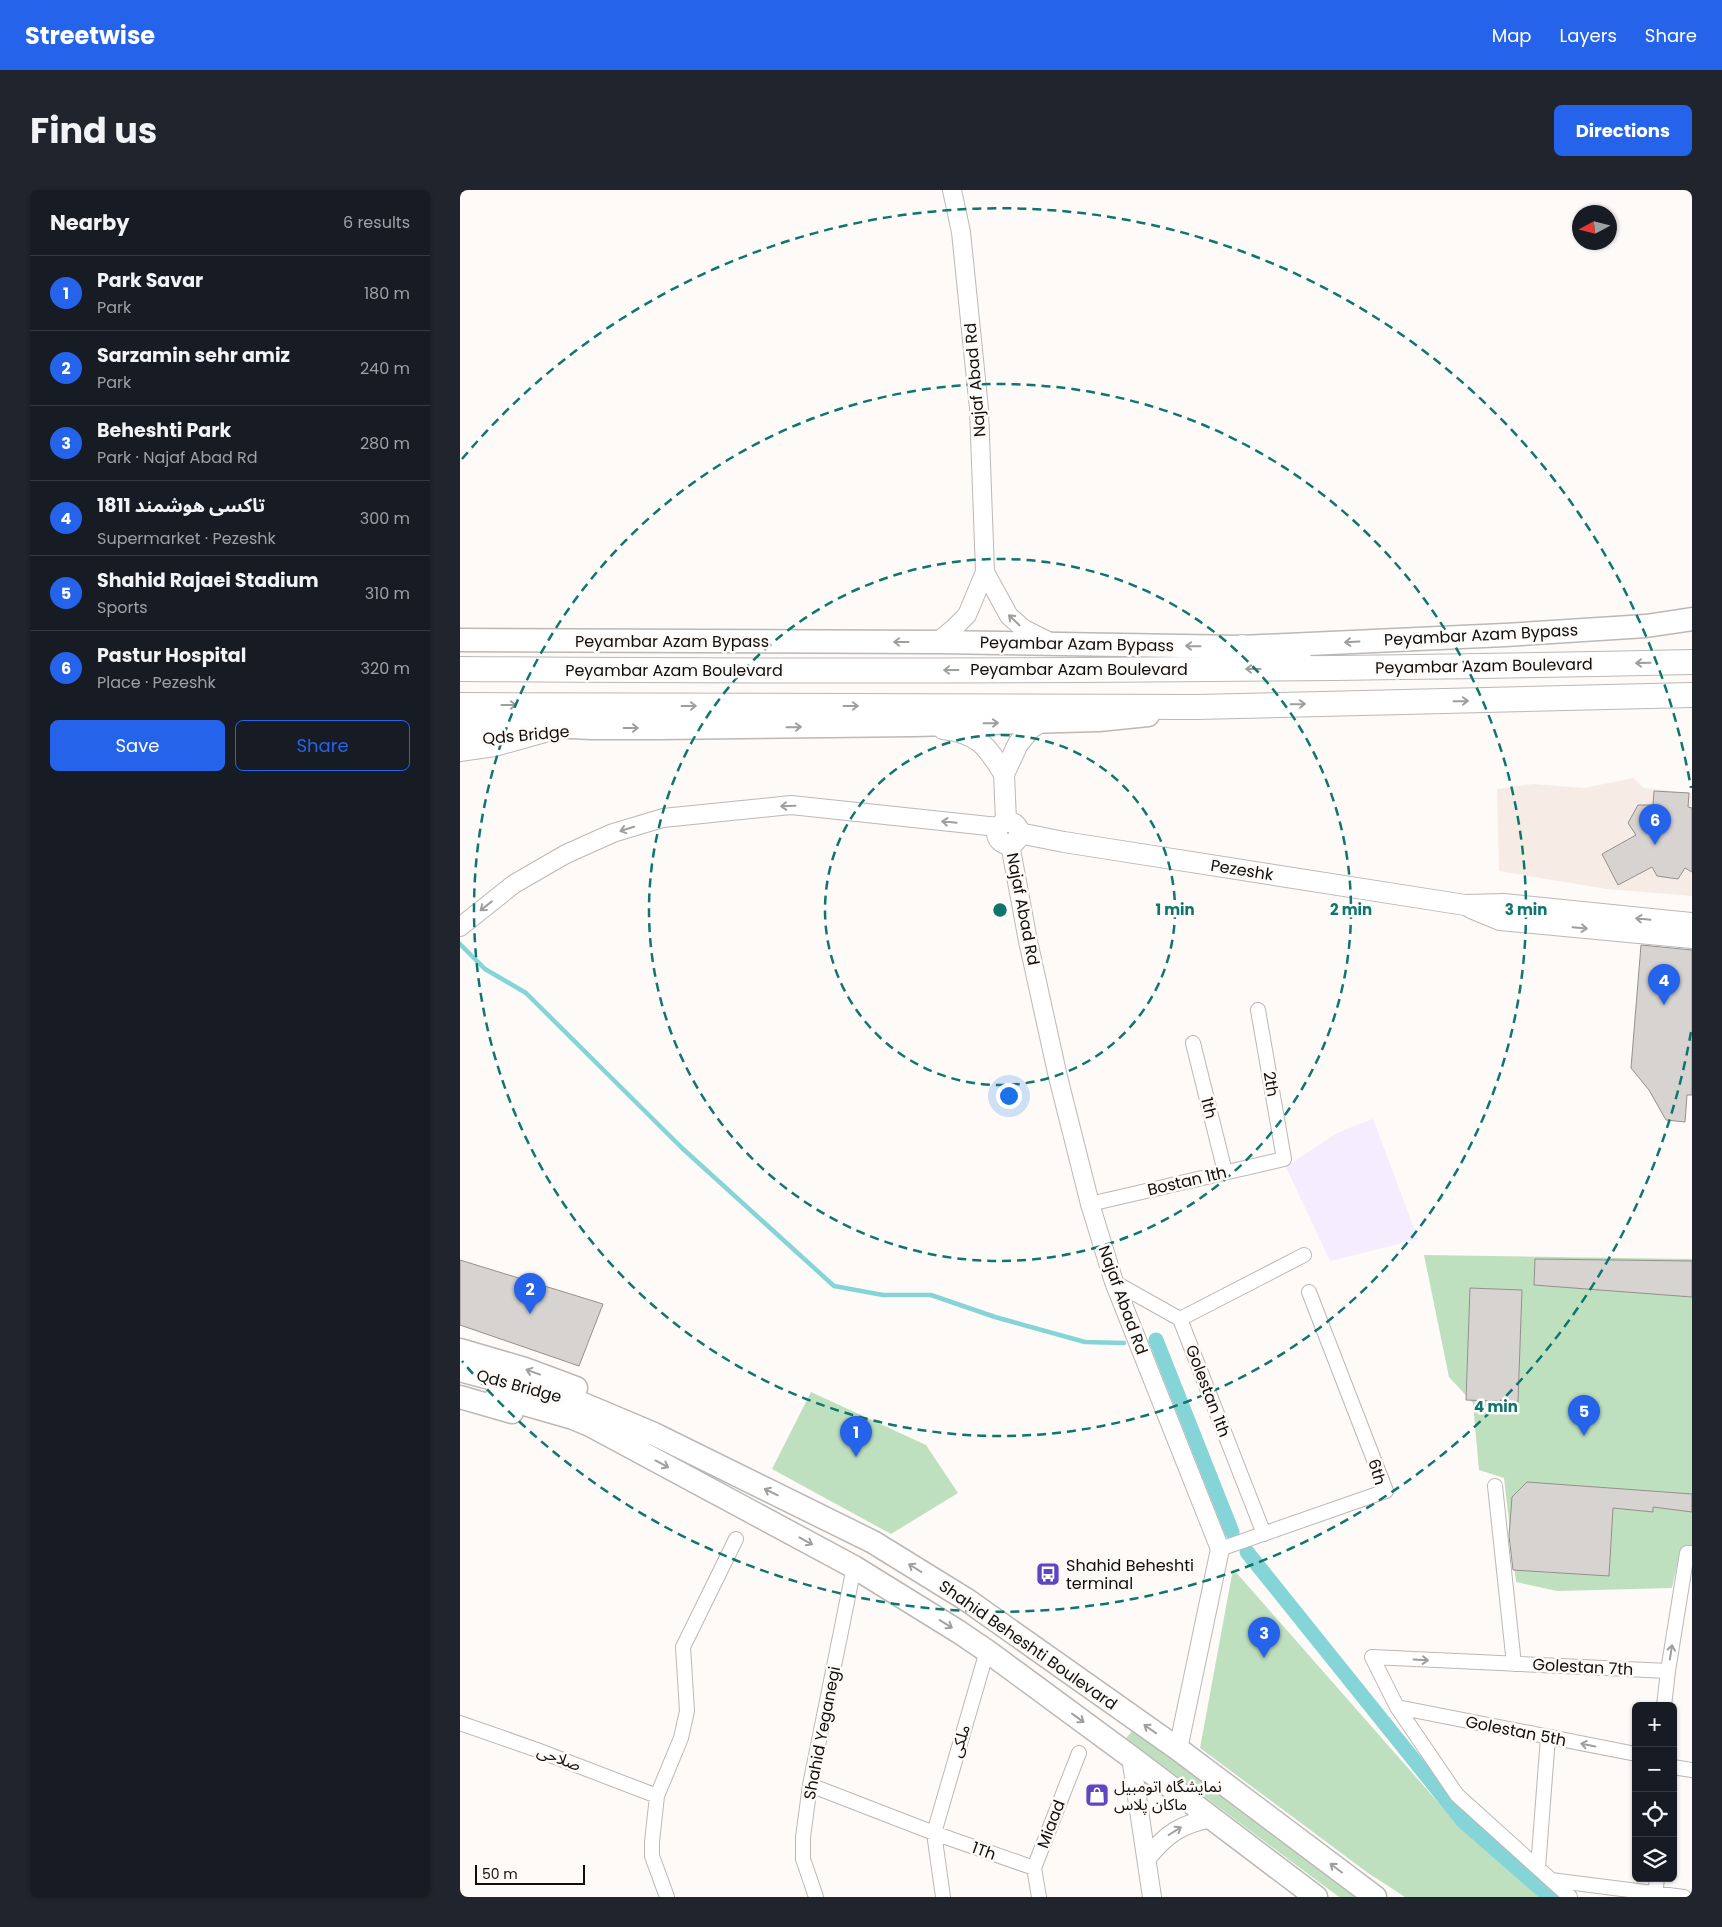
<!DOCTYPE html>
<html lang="en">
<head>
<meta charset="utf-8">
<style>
  :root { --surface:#171b24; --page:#20242c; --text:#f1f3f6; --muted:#9ea1a6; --line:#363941; --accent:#2563eb }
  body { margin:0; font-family:Poppins,"Noto Sans Arabic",sans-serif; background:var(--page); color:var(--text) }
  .controls { position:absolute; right:15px; bottom:15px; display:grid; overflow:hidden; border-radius:8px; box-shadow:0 1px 4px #0004 }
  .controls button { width:45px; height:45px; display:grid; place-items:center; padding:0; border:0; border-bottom:1px solid var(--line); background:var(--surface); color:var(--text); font:25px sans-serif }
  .compass { position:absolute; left:1112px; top:15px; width:45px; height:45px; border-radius:50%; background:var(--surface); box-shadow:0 1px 4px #0004; rotate:263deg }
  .scale { position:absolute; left:15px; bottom:12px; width:110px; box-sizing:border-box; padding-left:5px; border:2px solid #0f0e0d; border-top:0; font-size:14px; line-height:18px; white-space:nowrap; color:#0f0e0d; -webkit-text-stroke:4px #fdfaf8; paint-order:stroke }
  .you { position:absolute; left:548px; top:905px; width:18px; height:18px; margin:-12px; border:4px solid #fff; border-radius:50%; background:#1a73e8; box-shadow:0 0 0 8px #1a73e833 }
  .badge { display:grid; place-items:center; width:32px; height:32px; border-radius:50%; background:var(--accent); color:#fff; font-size:16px; font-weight:700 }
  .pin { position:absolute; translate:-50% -41px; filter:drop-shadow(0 1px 2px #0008) }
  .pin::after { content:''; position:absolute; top:26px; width:18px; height:15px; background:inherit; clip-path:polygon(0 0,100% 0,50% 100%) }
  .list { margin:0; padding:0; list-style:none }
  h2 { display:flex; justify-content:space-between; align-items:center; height:65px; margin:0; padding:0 20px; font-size:21px }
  h2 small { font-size:16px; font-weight:400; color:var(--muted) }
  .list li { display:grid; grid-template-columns:32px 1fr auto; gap:15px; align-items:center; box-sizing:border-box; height:75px; padding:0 20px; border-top:1px solid var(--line) }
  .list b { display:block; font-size:19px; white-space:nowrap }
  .list p { margin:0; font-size:16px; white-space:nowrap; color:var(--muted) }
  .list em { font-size:16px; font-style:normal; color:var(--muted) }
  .actions { display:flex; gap:10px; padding:15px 20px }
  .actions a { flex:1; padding:11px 0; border:1px solid var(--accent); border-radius:8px; text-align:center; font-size:18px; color:var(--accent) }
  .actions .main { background:var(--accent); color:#fff }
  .icon { flex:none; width:28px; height:28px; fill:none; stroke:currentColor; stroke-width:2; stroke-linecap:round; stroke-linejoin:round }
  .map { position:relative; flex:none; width:1232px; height:1707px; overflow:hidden; border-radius:8px }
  header { display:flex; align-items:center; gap:30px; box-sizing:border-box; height:70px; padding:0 25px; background:var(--accent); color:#fff }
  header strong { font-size:24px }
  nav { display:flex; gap:28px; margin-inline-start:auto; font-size:18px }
  .intro { display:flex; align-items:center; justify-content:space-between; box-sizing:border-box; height:120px; padding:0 30px }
  h1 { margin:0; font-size:35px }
  .button { padding:12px 22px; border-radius:8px; background:var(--accent); color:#fff; font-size:18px; font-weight:700 }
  main { display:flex; gap:30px; padding:0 30px }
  aside { flex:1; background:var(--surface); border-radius:8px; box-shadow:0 1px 4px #0004 }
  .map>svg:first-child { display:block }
  .built { fill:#f6ece5 }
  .education { fill:#f5edfd }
  .green { fill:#bfe0be }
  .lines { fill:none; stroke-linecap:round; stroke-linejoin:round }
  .stream { stroke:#85d4d8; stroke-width:4.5 }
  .canal { stroke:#85d4d8; stroke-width:15 }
  .building { fill:#d6d3d1; stroke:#93908e }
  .minor-casing { stroke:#bbb8b6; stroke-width:16 }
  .tertiary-casing { stroke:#bbb8b6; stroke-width:20 }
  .secondary-casing { stroke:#bbb8b6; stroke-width:22 }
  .primary-casing { stroke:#bbb8b6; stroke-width:25 }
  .trunk-casing { stroke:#bbb8b6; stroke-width:26 }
  .minor { stroke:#fff; stroke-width:14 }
  .tertiary { stroke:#fff; stroke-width:18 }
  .secondary { stroke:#fff; stroke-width:20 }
  .primary { stroke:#fff; stroke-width:22 }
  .trunk { stroke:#fff; stroke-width:24 }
  .oneway { stroke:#9f9f9e }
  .ring { fill:none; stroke:#0f766e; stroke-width:2.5; stroke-dasharray:9 6 }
  .labels { text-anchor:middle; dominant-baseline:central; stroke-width:5; stroke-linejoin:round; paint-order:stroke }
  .street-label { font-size:16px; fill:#0f0e0d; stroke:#fdfaf8 }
  .poi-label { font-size:16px; fill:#0f0e0d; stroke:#fdfaf8; text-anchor:start }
  .centre { fill:#0f766e; stroke:#fdfaf8; stroke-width:2.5 }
  .ring-label { font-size:15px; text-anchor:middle; font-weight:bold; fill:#0f766e; stroke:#fdfaf8; stroke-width:5; stroke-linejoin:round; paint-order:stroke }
</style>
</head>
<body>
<header>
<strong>Streetwise</strong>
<nav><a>Map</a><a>Layers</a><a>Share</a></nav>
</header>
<div class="intro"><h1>Find us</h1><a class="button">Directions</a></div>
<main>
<aside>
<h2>Nearby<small>6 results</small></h2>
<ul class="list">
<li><span class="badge">1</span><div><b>Park Savar</b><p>Park</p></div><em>180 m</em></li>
<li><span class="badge">2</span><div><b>Sarzamin sehr amiz</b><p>Park</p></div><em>240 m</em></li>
<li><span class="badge">3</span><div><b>Beheshti Park</b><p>Park · Najaf Abad Rd</p></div><em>280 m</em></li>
<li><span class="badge">4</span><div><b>تاکسی هوشمند 1811</b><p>Supermarket · Pezeshk</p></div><em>300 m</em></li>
<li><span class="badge">5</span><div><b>Shahid Rajaei Stadium</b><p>Sports</p></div><em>310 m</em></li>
<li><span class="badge">6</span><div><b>Pastur Hospital</b><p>Place · Pezeshk</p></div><em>320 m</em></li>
</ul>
<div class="actions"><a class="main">Save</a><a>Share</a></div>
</aside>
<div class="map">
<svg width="1232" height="1707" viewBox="0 0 1232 1707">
  <rect width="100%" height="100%" fill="#fdfaf8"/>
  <path class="built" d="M1173,588L1184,598L1232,603V706L1147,699L1039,681L1037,599L1073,594L1124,598Z"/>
  <path class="education" d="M913,929L958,1049L870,1071L826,977L879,942Z"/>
  <path class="green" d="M964,1065L1232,1069V1360L1221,1358L1212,1398L1097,1401L1056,1392L1044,1288L1019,1280L1013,1213L989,1187Z
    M351,1202L466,1255L498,1303L431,1344L312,1279Z
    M773,1379L999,1636L1079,1707H945L908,1683L740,1558Z
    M674,1539L899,1707H879L666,1548Z"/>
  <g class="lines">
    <path class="stream" d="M0,754L25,779L66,803L222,958L374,1096L423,1105H471L535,1127L625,1152L664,1153
      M691,1151L696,1150"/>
    <path class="canal" d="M696,1150L772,1342
      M787,1362L1003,1631L1090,1707"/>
  </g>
  <path class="building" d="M1194,601L1229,603L1228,617L1232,618V682L1225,678L1218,689L1197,686L1192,677L1158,695L1142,664L1176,645L1168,633L1178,615H1193Z
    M1181,755L1232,760V905H1227L1225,932L1206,930L1189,900L1171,878Z
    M1075,1069L1232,1071V1107L1074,1095Z
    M0,1070L143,1114L119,1176L0,1135Z
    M1010,1098L1062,1100L1058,1212L1006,1210Z
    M1067,1292L1232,1304V1322L1193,1317V1322L1153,1318L1149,1386L1053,1380L1049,1346L1052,1307Z"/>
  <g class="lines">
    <g class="minor-casing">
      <path id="minor" d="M0,564L35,559L85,545
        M733,853L765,982
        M630,1014L824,969L798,820
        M654,1092L720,1129L804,1344
        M720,1129L844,1065
        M1035,1296L1054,1474
        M760,1359L926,1301L849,1102
        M1204,1516L1208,1481
        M937,1517L1176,1564
        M0,1533L77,1560L197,1606
        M1213,1577L1232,1580
        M350,1595L474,1643L574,1678
        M1078,1678L1088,1547
        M1091,1690L1224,1707
        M207,1707L192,1666V1652L197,1606L221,1548L227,1521L223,1457L276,1349
        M356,1707L343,1669V1647L350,1595L394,1377
        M483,1707L474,1643L527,1461
        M579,1707L574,1678L619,1563
        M1110,1707L997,1605L937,1517L912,1467L1208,1481L1227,1363H1232
        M1195,1707L1197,1688"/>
    </g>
    <g class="tertiary-casing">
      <path id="tertiary" d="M492,0L501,42L519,219L525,382L549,426L564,439L592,453
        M477,452L493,439L507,425L525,382
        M550,654L568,751L598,887L630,1014L654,1092L760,1359L718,1559
        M0,737L54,694L106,664L153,643L203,628L331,615L538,637
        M671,1567L692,1707
        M687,1668C707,1643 722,1634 752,1628"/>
    </g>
    <g class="secondary-casing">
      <path id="secondary" d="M483,539C518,543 527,556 544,584
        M546,631L544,584L558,554L571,538L581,532
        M537 643a11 11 0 1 1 22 0a11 11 0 1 1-22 0Z
        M559,643L604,652L1005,715L1044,714L1232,733
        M1011,718L1040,730L1232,748"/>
    </g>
    <g class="primary-casing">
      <path id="primary" d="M0,450L477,452L782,457L1045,445L1186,436L1232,429
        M0,532L132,538H199L454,535L639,530L688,525
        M0,550L51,547
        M0,1160L65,1179L116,1198
        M0,1180L118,1212L149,1225L194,1244L413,1352L507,1410L718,1559L915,1707
        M37,1206L113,1228L130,1235L394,1377L499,1442L527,1461L671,1567L856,1707
        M0,1207L52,1222"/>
    </g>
    <g class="trunk-casing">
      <path id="trunk" d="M782,457L839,469
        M0,479C411,482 821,481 1232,472
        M0,515L737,517L1232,505"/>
    </g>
    <use href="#minor" class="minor"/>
    <use href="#tertiary" class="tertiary"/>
    <use href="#secondary" class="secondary"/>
    <use href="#primary" class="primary"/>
    <use href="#trunk" class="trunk"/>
  </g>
  <defs><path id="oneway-shaft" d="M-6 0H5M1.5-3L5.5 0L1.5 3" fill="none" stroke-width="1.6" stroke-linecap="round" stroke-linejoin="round" transform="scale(1.25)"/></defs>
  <g class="oneway">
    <use href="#oneway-shaft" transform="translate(554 430) rotate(-136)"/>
    <use href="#oneway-shaft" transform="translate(441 452) rotate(-180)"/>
    <use href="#oneway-shaft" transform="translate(892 452) rotate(177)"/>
    <use href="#oneway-shaft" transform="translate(733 456) rotate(-179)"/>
    <use href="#oneway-shaft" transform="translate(1183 473) rotate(179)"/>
    <use href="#oneway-shaft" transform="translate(793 479) rotate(180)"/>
    <use href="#oneway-shaft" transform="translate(491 480) rotate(180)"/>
    <use href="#oneway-shaft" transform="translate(1001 511) rotate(-1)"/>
    <use href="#oneway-shaft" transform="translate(838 514) rotate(-1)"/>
    <use href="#oneway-shaft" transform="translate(49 515)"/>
    <use href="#oneway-shaft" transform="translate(229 516)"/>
    <use href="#oneway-shaft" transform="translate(391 516)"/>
    <use href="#oneway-shaft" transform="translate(531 533) rotate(-1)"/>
    <use href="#oneway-shaft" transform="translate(334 537) rotate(-1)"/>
    <use href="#oneway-shaft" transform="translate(171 538)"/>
    <use href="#oneway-shaft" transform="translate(328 616) rotate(178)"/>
    <use href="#oneway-shaft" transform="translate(489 632) rotate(-174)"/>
    <use href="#oneway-shaft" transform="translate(167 639) rotate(163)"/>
    <use href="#oneway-shaft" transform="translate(26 716) rotate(142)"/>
    <use href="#oneway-shaft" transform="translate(1183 729) rotate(-174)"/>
    <use href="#oneway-shaft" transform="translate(1120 738) rotate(5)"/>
    <use href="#oneway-shaft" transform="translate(73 1182) rotate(-160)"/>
    <use href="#oneway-shaft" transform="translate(202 1274) rotate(28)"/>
    <use href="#oneway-shaft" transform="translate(311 1302) rotate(-154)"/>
    <use href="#oneway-shaft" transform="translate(346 1351) rotate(29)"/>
    <use href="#oneway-shaft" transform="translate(455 1378) rotate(-148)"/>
    <use href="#oneway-shaft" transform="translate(486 1434) rotate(32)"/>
    <use href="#oneway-shaft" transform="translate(1211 1462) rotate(-81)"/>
    <use href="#oneway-shaft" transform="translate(961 1470) rotate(3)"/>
    <use href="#oneway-shaft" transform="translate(618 1528) rotate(36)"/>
    <use href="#oneway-shaft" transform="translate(690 1539) rotate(-145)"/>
    <use href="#oneway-shaft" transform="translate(1128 1555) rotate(-169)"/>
    <use href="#oneway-shaft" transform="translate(715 1641) rotate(-32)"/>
    <use href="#oneway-shaft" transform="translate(876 1678) rotate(-143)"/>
  </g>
  <g class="ring">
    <circle cx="540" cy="720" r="175"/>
    <circle cx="540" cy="720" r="351"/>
    <circle cx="540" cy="720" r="526"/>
    <path d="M1231 842A702 702 0 0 1 2 1171M2 269A702 702 0 0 1 1231 598"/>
  </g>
  <defs>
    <g id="bus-square" transform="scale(1.25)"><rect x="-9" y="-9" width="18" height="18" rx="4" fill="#5c47c0" stroke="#fdfaf8"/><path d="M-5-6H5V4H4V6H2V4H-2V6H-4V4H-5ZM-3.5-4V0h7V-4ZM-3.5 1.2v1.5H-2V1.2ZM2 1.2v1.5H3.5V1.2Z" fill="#fff"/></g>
    <g id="shop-square" transform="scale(1.25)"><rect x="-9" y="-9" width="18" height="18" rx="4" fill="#5c47c0" stroke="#fdfaf8"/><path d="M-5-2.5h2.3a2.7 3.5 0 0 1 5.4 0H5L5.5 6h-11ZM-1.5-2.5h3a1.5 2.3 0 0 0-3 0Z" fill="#fff"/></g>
  </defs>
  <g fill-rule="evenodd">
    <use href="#bus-square" x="588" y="1384"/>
    <use href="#shop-square" x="637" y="1605"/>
  </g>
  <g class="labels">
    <g class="street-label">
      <text transform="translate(515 190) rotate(-95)">Najaf Abad Rd</text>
      <text transform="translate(1021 445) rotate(-3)">Peyambar Azam Bypass</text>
      <text x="212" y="451">Peyambar Azam Bypass</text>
      <text transform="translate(617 454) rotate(1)">Peyambar Azam Bypass</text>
      <text transform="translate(1024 476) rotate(-1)">Peyambar Azam Boulevard</text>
      <text x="619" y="479">Peyambar Azam Boulevard</text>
      <text x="214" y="480">Peyambar Azam Boulevard</text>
      <text transform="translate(66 545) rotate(-5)">Qds Bridge</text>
      <text transform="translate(782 680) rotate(9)">Pezeshk</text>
      <text transform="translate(563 719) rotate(79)">Najaf Abad Rd</text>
      <text transform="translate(811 894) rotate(80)">2th</text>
      <text transform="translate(749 918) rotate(76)">1th</text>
      <text transform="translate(727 991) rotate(-13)">Bostan 1th</text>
      <text transform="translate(663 1110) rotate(70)">Najaf Abad Rd</text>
      <text transform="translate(59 1196) rotate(15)">Qds Bridge</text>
      <text transform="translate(748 1201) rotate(69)">Golestan 1th</text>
      <text transform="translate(917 1282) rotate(73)">6th</text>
      <text transform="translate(568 1455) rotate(35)">Shahid Beheshti Boulevard</text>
      <text transform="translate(1123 1477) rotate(3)">Golestan 7th</text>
      <text transform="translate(1056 1541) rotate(11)">Golestan 5th</text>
      <text transform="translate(362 1543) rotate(-79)">Shahid Yeganegi</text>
      <text transform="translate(500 1551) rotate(-73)">ملکی</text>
      <text transform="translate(99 1568) rotate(21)">صلاحی</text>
      <text transform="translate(591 1634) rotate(-69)">Miaad</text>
      <text transform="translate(524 1661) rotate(20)">1Th</text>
    </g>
    <g class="poi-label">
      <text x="606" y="1375">Shahid Beheshti<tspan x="606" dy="18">terminal</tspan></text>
      <text x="654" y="1596">نمایشگاه اتومبیل<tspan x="654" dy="18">ماکان پلاس</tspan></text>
    </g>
  </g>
  <circle cx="540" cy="720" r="8" class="centre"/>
  <g class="ring-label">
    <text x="715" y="725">1 min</text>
    <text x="891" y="725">2 min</text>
    <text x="1066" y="725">3 min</text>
    <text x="1036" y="1222">4 min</text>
  </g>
</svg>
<div class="controls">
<button>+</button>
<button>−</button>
<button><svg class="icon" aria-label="locate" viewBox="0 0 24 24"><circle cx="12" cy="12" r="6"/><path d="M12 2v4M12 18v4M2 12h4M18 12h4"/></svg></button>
<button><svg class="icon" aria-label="layers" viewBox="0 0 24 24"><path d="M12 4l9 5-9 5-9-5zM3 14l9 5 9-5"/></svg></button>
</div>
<svg class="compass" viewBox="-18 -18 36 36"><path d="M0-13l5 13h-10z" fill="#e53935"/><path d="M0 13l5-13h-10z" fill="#9ea1a6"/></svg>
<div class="scale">50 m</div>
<div class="you"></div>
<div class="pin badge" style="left:396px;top:1267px">1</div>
<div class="pin badge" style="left:70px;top:1124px">2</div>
<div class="pin badge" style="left:804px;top:1468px">3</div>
<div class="pin badge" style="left:1204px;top:815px">4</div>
<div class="pin badge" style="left:1124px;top:1246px">5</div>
<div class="pin badge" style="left:1195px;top:655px">6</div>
</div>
</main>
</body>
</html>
